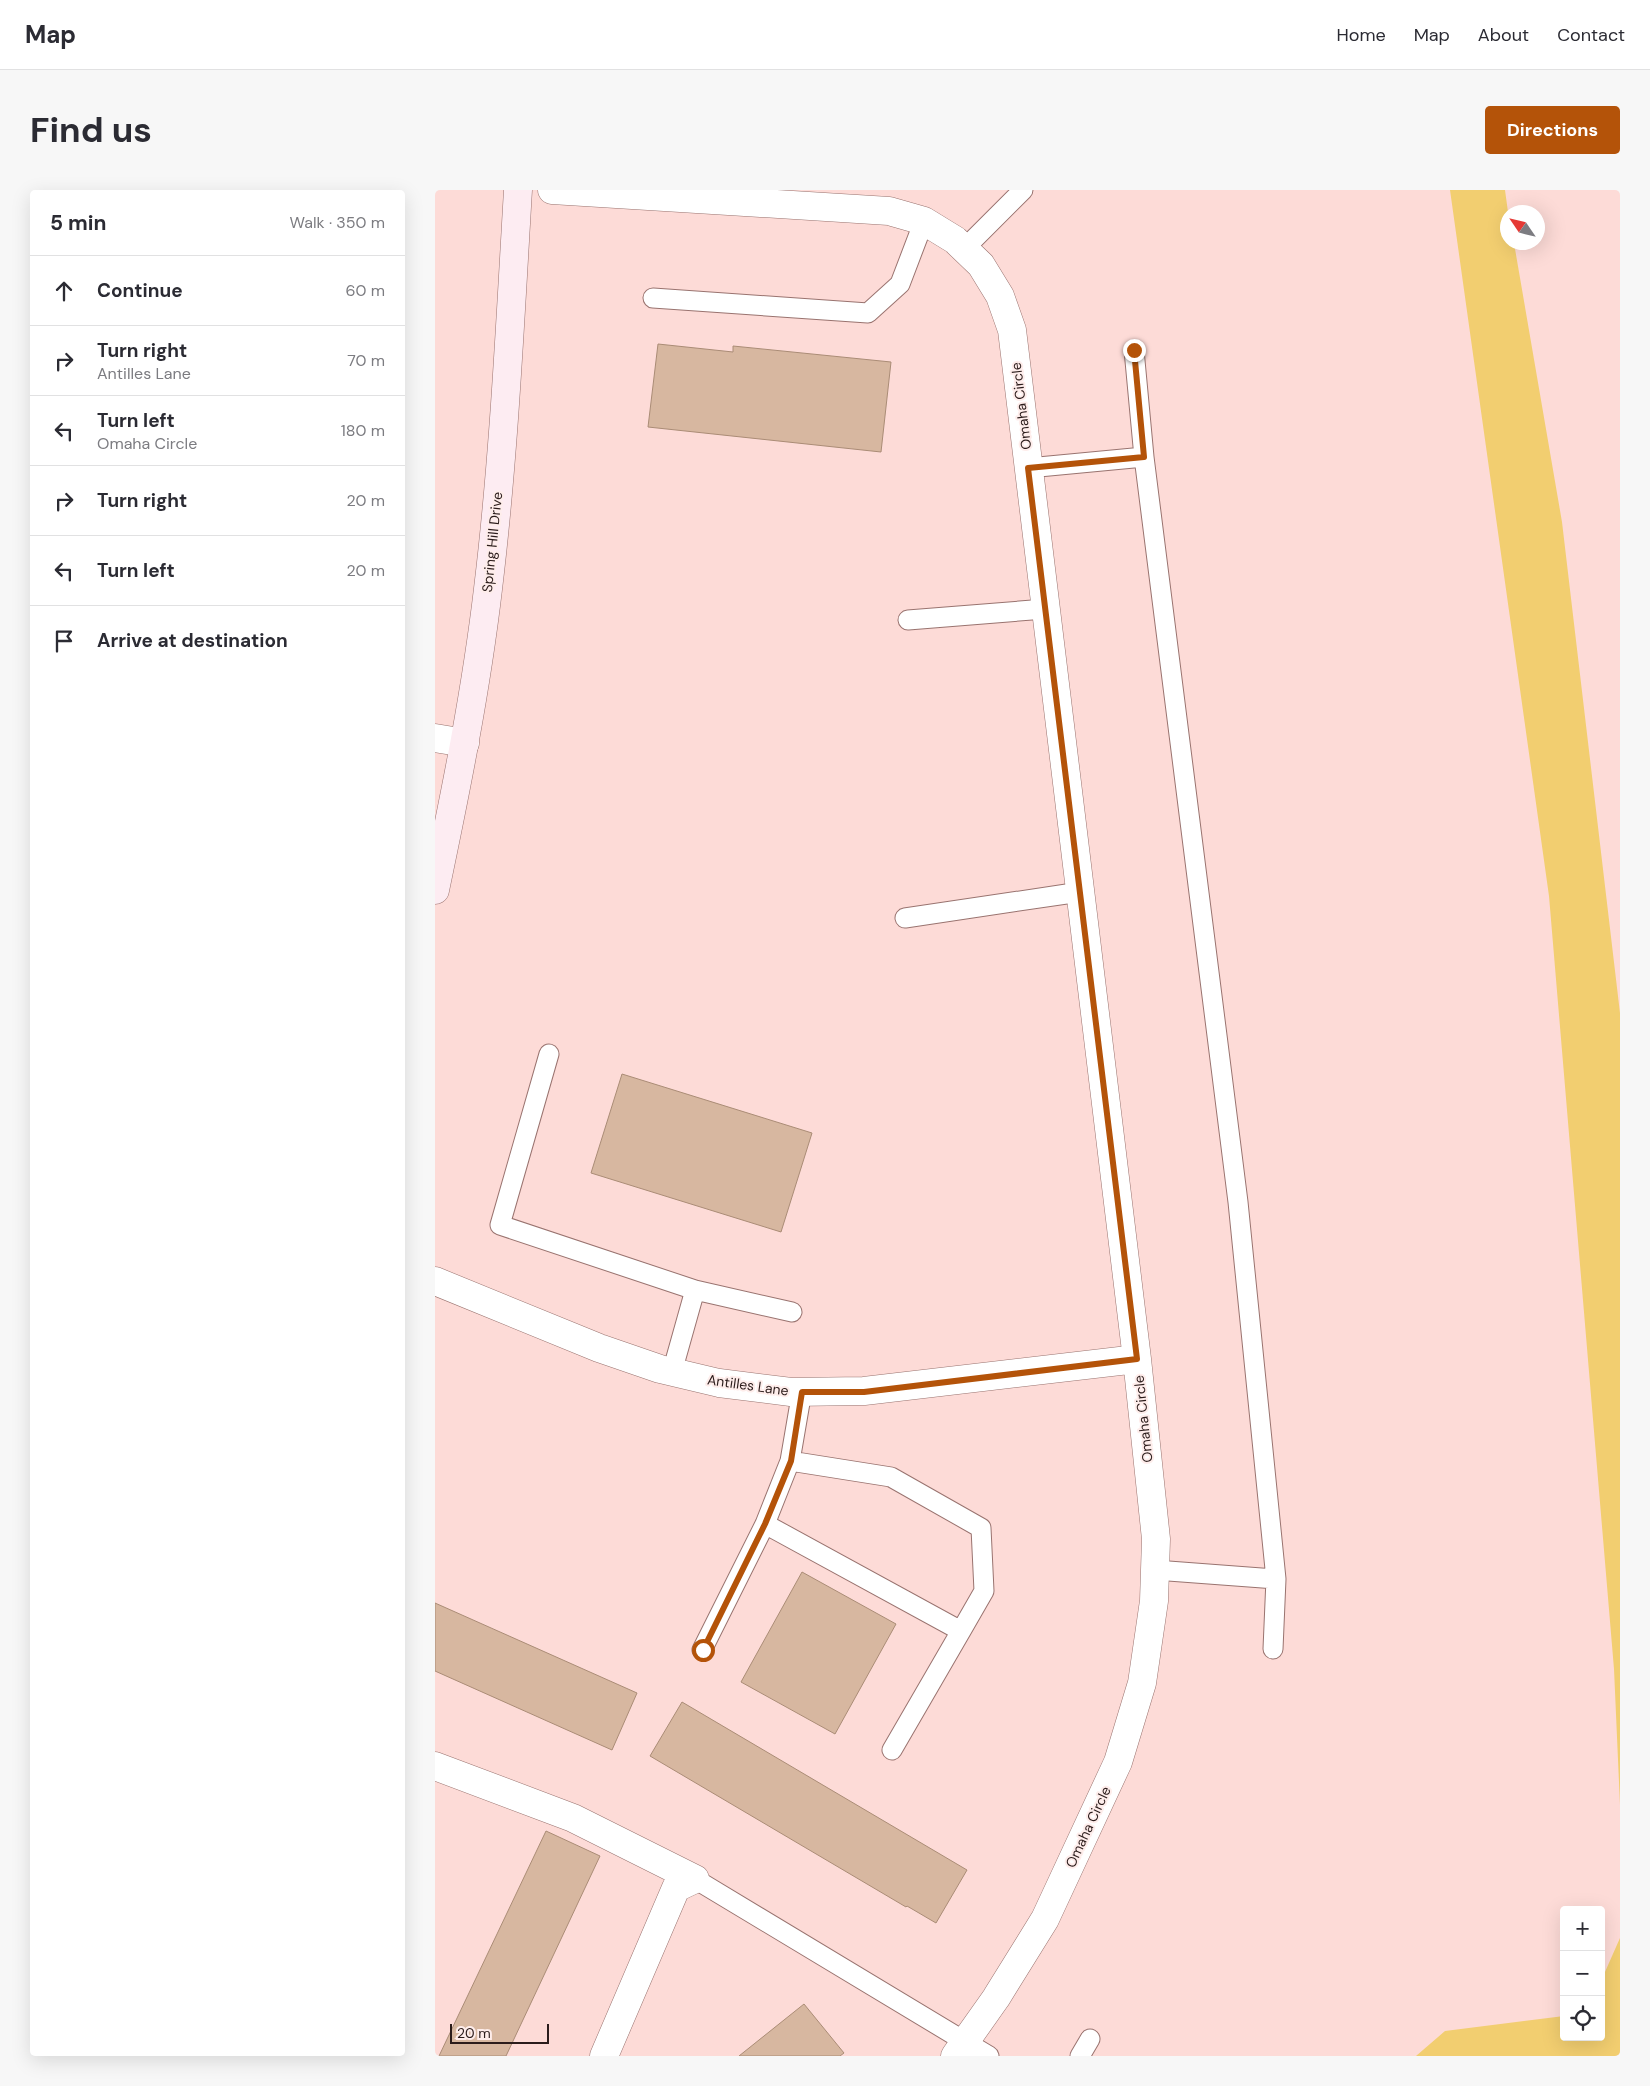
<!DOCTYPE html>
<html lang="en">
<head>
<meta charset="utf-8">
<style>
  :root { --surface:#fff; --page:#f7f7f7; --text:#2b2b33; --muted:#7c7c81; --line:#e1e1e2; --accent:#b45309 }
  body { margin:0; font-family:"DM Sans",sans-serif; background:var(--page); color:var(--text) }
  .controls { position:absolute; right:15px; bottom:15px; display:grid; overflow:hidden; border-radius:5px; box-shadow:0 5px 20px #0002 }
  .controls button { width:45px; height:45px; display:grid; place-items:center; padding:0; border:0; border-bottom:1px solid var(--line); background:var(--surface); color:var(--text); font:25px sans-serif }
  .compass { position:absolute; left:1065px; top:15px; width:45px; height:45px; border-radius:50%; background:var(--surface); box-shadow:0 5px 20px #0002; rotate:305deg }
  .scale { position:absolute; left:15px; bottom:12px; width:99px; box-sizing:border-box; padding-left:5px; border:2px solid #2b1c1b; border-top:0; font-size:14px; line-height:18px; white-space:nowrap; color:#2b1c1b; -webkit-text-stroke:4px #feedeb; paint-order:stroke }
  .stop { position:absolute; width:15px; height:15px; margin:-11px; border:4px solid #b45309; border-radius:50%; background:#fff }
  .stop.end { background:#b45309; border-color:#fff; box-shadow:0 1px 5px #0008 }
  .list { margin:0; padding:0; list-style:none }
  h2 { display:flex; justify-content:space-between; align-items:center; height:65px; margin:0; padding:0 20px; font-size:21px }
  h2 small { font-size:16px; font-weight:400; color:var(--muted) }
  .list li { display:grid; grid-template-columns:32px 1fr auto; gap:15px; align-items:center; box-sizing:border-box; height:70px; padding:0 20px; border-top:1px solid var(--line) }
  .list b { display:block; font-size:19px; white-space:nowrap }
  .list p { margin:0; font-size:16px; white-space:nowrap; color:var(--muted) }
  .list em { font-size:16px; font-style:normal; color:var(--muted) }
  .icon { flex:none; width:28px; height:28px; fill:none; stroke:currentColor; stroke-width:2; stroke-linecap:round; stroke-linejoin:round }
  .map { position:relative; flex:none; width:1185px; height:1866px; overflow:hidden; border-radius:5px }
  header { display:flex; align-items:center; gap:30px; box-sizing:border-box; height:70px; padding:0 25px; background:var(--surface); border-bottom:1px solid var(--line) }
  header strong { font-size:24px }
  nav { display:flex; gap:28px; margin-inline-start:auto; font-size:18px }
  .intro { display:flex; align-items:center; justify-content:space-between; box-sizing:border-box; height:120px; padding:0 30px }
  h1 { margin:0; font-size:35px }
  .button { padding:12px 22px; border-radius:5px; background:var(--accent); color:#fff; font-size:18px; font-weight:700 }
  main { display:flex; gap:30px; padding:0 30px }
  aside { flex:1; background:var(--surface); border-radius:5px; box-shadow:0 5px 20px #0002 }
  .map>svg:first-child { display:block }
  .green { fill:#f2ce70 }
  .building { fill:#d7b7a0; stroke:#aa8c76 }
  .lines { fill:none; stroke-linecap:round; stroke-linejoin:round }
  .lane-casing { stroke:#99736f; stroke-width:21 }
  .street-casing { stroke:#99736f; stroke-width:29 }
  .secondary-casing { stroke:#99736f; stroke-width:29 }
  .lane { stroke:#fff; stroke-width:19 }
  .street { stroke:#fff; stroke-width:28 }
  .secondary { stroke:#fdecf2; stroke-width:28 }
  .route { stroke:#b45309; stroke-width:6 }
  .labels { text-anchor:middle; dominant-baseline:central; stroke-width:4; stroke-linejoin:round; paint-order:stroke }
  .street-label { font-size:14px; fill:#2b1c1b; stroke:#feedeb }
</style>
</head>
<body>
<header>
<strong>Map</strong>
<nav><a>Home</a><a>Map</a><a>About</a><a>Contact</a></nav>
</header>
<div class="intro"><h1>Find us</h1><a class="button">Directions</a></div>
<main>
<aside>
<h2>5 min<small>Walk · 350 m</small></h2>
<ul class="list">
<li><svg class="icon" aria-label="ahead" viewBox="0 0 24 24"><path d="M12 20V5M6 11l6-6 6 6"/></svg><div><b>Continue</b></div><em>60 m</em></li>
<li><svg class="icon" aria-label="right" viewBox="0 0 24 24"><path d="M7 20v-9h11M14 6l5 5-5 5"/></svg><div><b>Turn right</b><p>Antilles Lane</p></div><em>70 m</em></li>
<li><svg class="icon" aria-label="left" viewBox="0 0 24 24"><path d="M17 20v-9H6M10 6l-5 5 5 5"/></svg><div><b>Turn left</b><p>Omaha Circle</p></div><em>180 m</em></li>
<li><svg class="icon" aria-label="right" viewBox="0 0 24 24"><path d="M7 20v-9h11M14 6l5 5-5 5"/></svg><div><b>Turn right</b></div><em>20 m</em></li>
<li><svg class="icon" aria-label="left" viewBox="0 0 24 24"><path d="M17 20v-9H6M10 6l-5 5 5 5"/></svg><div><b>Turn left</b></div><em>20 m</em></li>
<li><svg class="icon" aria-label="arrive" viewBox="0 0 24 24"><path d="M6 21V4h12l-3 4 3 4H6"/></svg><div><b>Arrive at destination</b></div></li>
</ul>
</aside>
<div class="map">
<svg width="1185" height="1866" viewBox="0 0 1185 1866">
  <rect width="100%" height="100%" fill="#fddbd7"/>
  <path class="green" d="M1015,0H1070L1073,22L1072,52L1079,53L1127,332L1185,823V1615L1179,1479L1114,706Z
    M1185,1748V1866H981L1010,1841L1129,1826V1847H1166V1791Z"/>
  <path class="building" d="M223,154L298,162V156L456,172L446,262L213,237Z
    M187,884L377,943L346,1042L156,983Z
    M367,1382L461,1434L400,1544L306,1492Z
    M0,1413L202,1503L177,1560L0,1481Z
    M247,1512L532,1680L501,1733L472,1716L471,1717L215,1566Z
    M111,1641L165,1666L71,1866H4Z
    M369,1814L409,1863L405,1866H304Z"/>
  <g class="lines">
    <g class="lane-casing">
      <path id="lane" d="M529,59L588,0
        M218,108L433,123L465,94L489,31
        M699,160L709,267
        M593,278L709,267L803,1012L841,1389L720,1380
        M473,430L610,419
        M470,728L645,702
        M114,864L65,1035L260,1100
        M237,1182L260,1100L357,1122
        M330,1334L526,1441L549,1401L546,1338L456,1287L355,1271
        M838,1459L841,1389
        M267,1460L330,1334L355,1271L367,1201
        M457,1560L526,1441
        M260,1689L554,1866
        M645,1866L655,1849"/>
    </g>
    <g class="street-casing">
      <path id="street" d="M117,0L454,21L489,31L520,50L546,75L565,106L577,140L702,1169L721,1349L719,1411L707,1493L683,1572L610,1729L561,1808L520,1866
        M0,548L30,553
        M0,1091L164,1158L225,1179L284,1193L356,1202L429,1201L702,1169
        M0,1576L138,1628L260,1689
        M169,1866L241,1698L260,1689"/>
    </g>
    <g class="secondary-casing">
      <path id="secondary" d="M0,700C21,600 41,501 53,399C69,267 75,133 83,0"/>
    </g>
    <use href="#lane" class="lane"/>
    <use href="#street" class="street"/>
    <use href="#secondary" class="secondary"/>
  </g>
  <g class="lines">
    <path class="route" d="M268,1460L330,1334L356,1271L367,1202H429L702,1169L593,278L709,267L699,160"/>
  </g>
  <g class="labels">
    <g class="street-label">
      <text transform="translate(586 216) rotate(-97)">Omaha Circle</text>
      <text transform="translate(57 352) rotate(-84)">Spring Hill Drive</text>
      <text transform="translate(313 1195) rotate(8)">Antilles Lane</text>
      <text transform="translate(708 1229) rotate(-96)">Omaha Circle</text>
      <text transform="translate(653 1637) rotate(-65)">Omaha Circle</text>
    </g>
  </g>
</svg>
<div class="controls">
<button>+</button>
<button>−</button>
<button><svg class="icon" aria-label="locate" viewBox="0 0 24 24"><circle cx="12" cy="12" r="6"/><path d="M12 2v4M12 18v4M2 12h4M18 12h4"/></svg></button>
</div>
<svg class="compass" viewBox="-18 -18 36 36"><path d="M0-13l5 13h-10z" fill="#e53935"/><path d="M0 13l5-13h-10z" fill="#7c7c81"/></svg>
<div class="scale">20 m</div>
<div class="stop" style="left:268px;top:1460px"></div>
<div class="stop end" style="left:699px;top:160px"></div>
</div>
</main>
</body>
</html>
